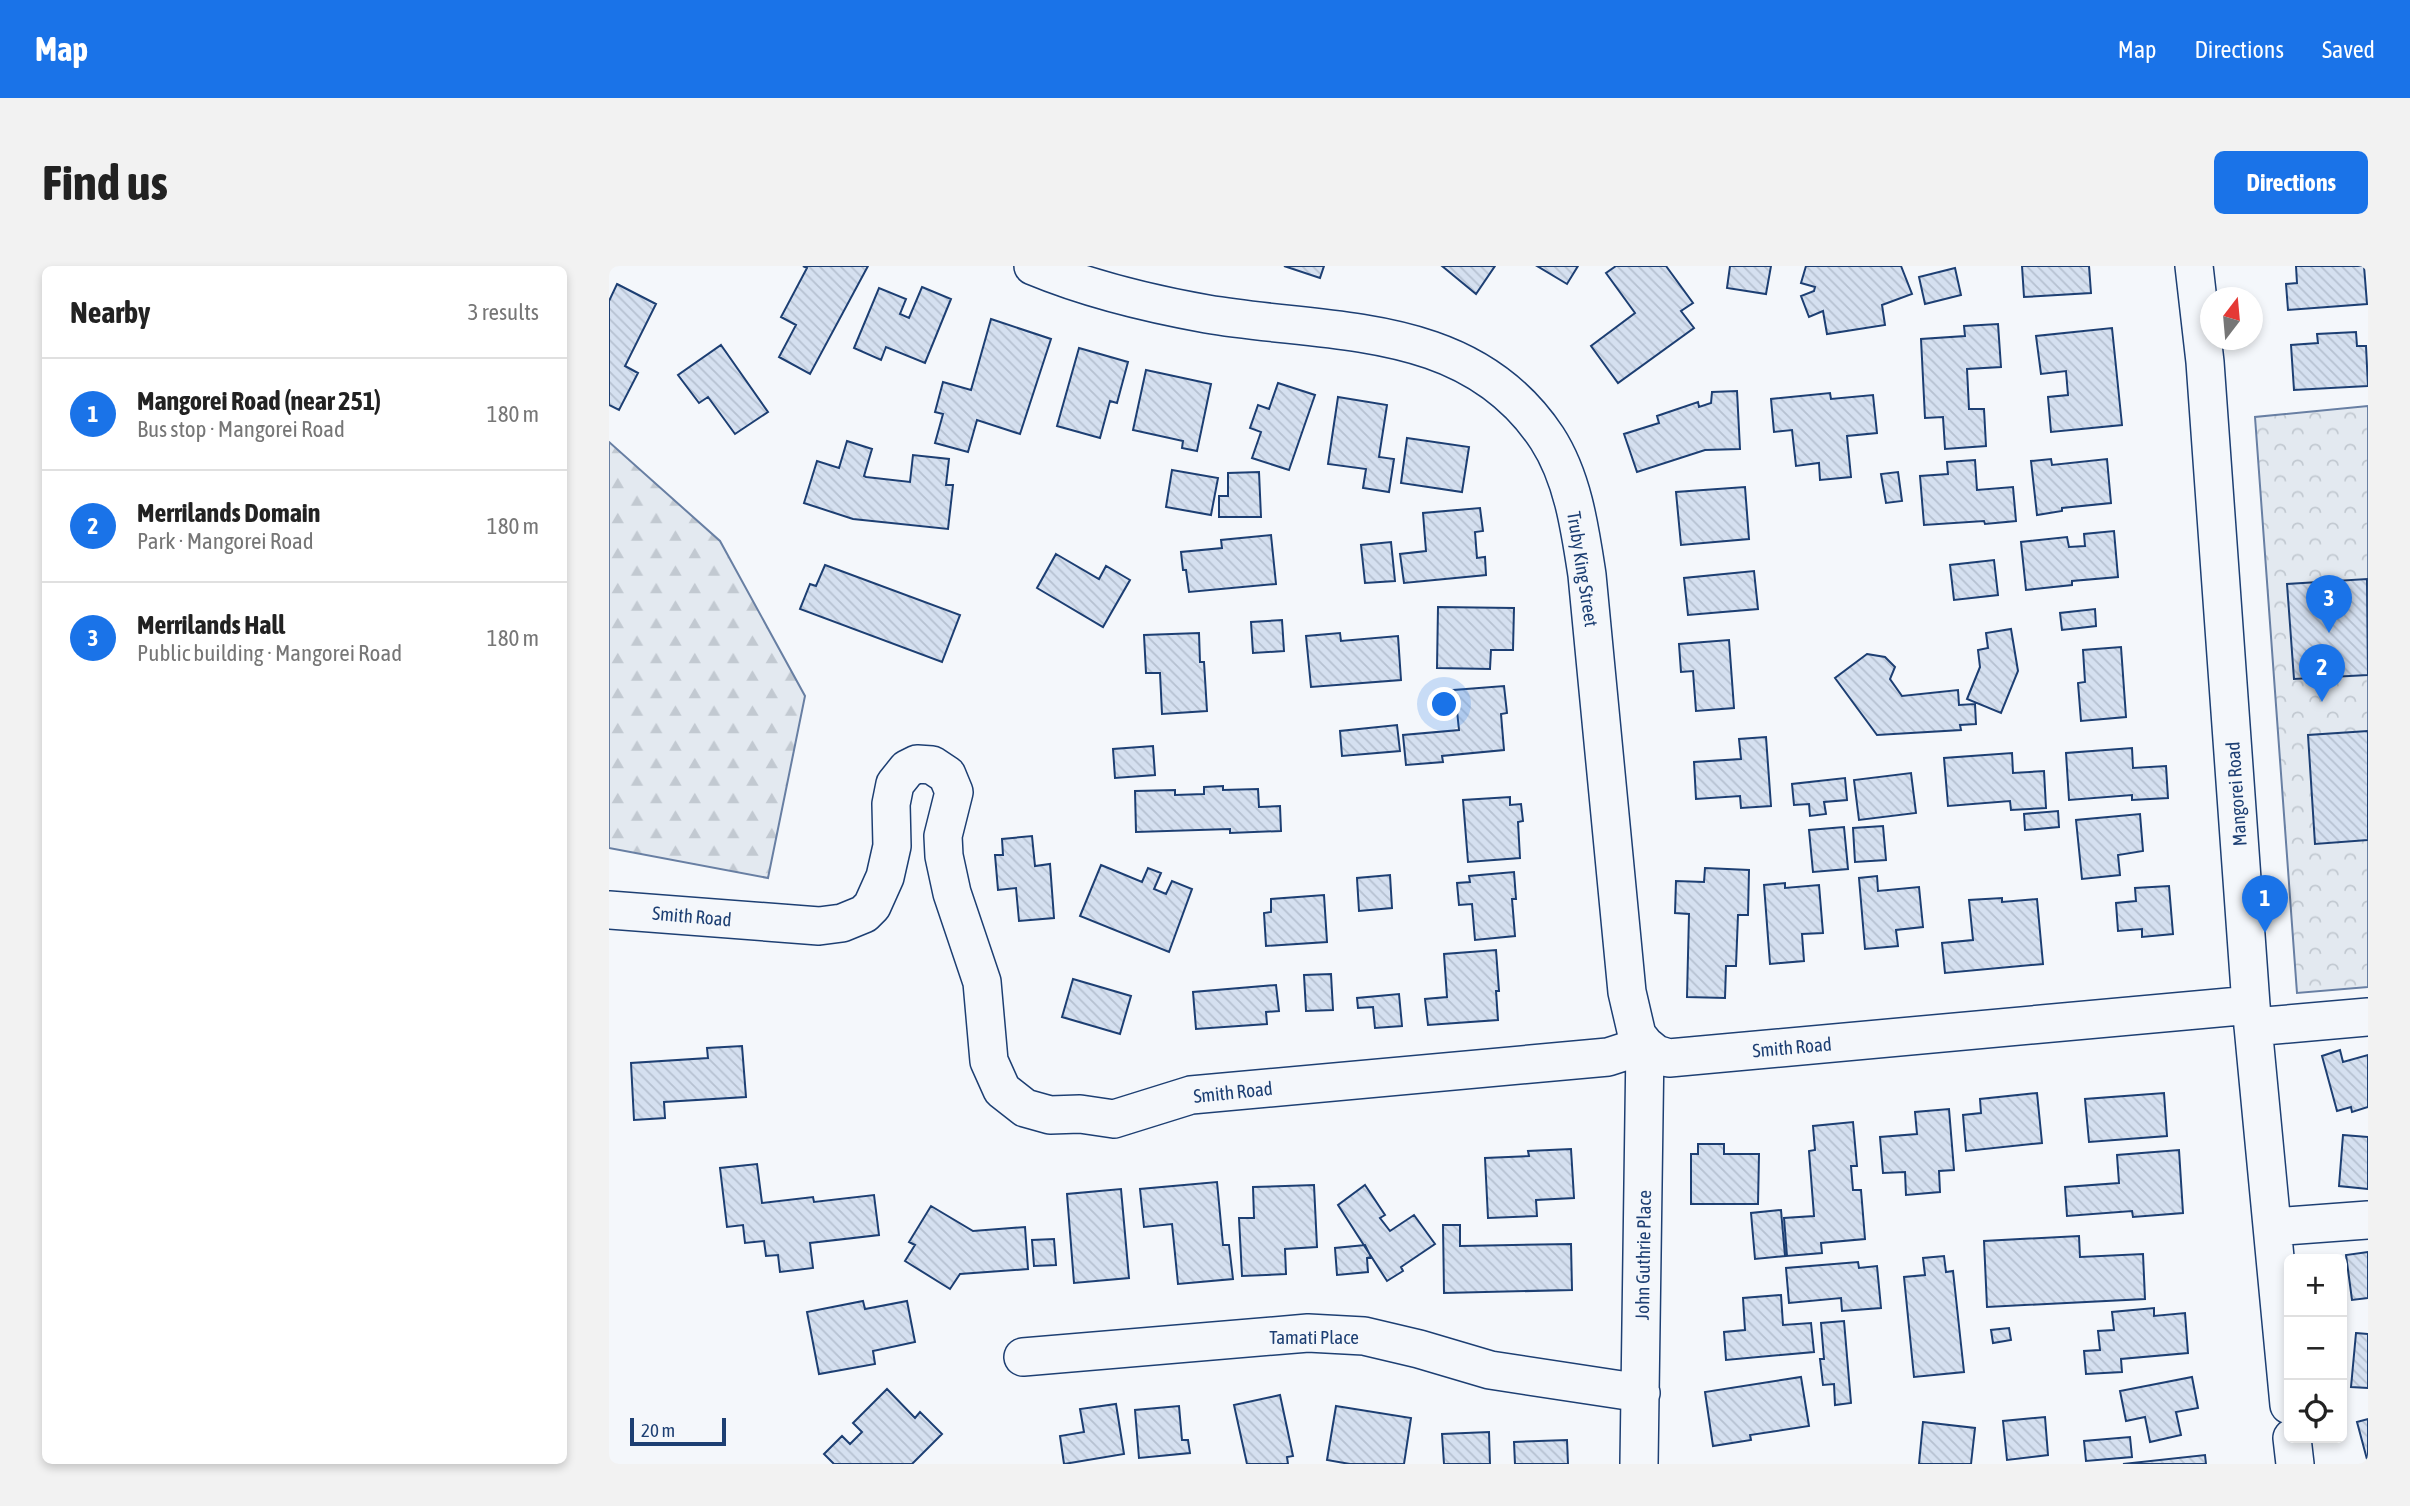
<!DOCTYPE html>
<html lang="en">
<head>
<meta charset="utf-8">
<style>
  :root { --surface:#fff; --page:#f2f2f2; --text:#222; --muted:#767676; --line:#e0e0e0; --accent:#1a73e8 }
  body { margin:0; font-family:"Asap Condensed",sans-serif; background:var(--page); color:var(--text) }
  .controls { position:absolute; right:21px; bottom:21px; display:grid; overflow:hidden; border-radius:10px; box-shadow:0 4px 10px #0003 }
  .controls button { width:63px; height:63px; display:grid; place-items:center; padding:0; border:0; border-bottom:2px solid var(--line); background:var(--surface); color:var(--text); font:35px sans-serif }
  .compass { position:absolute; left:1591px; top:21px; width:63px; height:63px; border-radius:50%; background:var(--surface); box-shadow:0 4px 10px #0003; rotate:16deg }
  .scale { position:absolute; left:21px; bottom:18px; width:96px; box-sizing:border-box; padding-left:7px; border:4px solid #1d3f73; border-top:0; font-size:19px; line-height:24px; white-space:nowrap; color:#1d3f73; -webkit-text-stroke:5px #f4f7fb; paint-order:stroke }
  .you { position:absolute; left:836px; top:439px; width:24px; height:24px; margin:-18px; border:5px solid #fff; border-radius:50%; background:#1a73e8; box-shadow:0 0 0 10px #1a73e833 }
  .badge { display:grid; place-items:center; width:46px; height:46px; border-radius:50%; background:var(--accent); color:#fff; font-size:23px; font-weight:700 }
  .pin { position:absolute; translate:-50% -58px; filter:drop-shadow(0 2px 4px #0008) }
  .pin::after { content:''; position:absolute; top:37px; width:24px; height:21px; background:inherit; clip-path:polygon(0 0,100% 0,50% 100%) }
  .list { margin:0; padding:0; list-style:none }
  h2 { display:flex; justify-content:space-between; align-items:center; height:91px; margin:0; padding:0 28px; font-size:30px }
  h2 small { font-size:23px; font-weight:400; color:var(--muted) }
  .list li { display:grid; grid-template-columns:46px 1fr auto; gap:21px; align-items:center; box-sizing:border-box; height:112px; padding:0 28px; border-top:2px solid var(--line) }
  .list b { display:block; font-size:26px; white-space:nowrap }
  .list p { margin:0; font-size:23px; white-space:nowrap; color:var(--muted) }
  .list em { font-size:23px; font-style:normal; color:var(--muted) }
  .icon { flex:none; width:38px; height:38px; fill:none; stroke:currentColor; stroke-width:2; stroke-linecap:round; stroke-linejoin:round }
  .map { position:relative; flex:none; width:1759px; height:1198px; overflow:hidden; border-radius:10px }
  header { display:flex; align-items:center; gap:42px; box-sizing:border-box; height:98px; padding:0 35px; background:var(--accent); color:#fff }
  header strong { font-size:33px }
  nav { display:flex; gap:38px; margin-inline-start:auto; font-size:24px }
  .intro { display:flex; align-items:center; justify-content:space-between; box-sizing:border-box; height:168px; padding:0 42px }
  h1 { margin:0; font-size:49px }
  .button { padding:18px 32px; border-radius:10px; background:var(--accent); color:#fff; font-size:24px; font-weight:700 }
  main { display:flex; gap:42px; padding:0 42px }
  aside { flex:1; background:var(--surface); border-radius:10px; box-shadow:0 4px 10px #0003 }
  .map>svg:first-child { display:block }
  .forest { fill:url(#forest-firs); stroke:#687fa3; stroke-width:2 }
  .park { fill:url(#park-crowns); stroke:#687fa3; stroke-width:2 }
  .building { fill:url(#building-back-hatch); stroke:#1d3f73; stroke-width:2 }
  .lines { fill:none; stroke-linecap:round; stroke-linejoin:round }
  .minor-casing { stroke:#1d3f73; stroke-width:40 }
  .minor { stroke:#f4f7fb; stroke-width:37 }
  .labels { text-anchor:middle; dominant-baseline:central; stroke-width:5; stroke-linejoin:round; paint-order:stroke }
  .street-label { font-size:19px; fill:#1d3f73; stroke:#f4f7fb }
</style>
</head>
<body>
<header>
<strong>Map</strong>
<nav><a>Map</a><a>Directions</a><a>Saved</a></nav>
</header>
<div class="intro"><h1>Find us</h1><a class="button">Directions</a></div>
<main>
<aside>
<h2>Nearby<small>3 results</small></h2>
<ul class="list">
<li><span class="badge">1</span><div><b>Mangorei Road (near 251)</b><p>Bus stop · Mangorei Road</p></div><em>180 m</em></li>
<li><span class="badge">2</span><div><b>Merrilands Domain</b><p>Park · Mangorei Road</p></div><em>180 m</em></li>
<li><span class="badge">3</span><div><b>Merrilands Hall</b><p>Public building · Mangorei Road</p></div><em>180 m</em></li>
</ul>
</aside>
<div class="map">
<svg width="1759" height="1198" viewBox="0 0 1759 1198">
  <defs>
    <pattern id="forest-firs" width="22" height="20" patternUnits="userSpaceOnUse" patternTransform="scale(1.75)"><rect width="22" height="20" fill="#e3e9f0"/><path d="M5 1l3.5 6h-7zM16 11l3.5 6h-7z" fill="#c2c9d1"/></pattern>
    <pattern id="park-crowns" width="20" height="18" patternUnits="userSpaceOnUse" patternTransform="scale(1.75)"><rect width="20" height="18" fill="#e3e9f0"/><path d="M2 6a3 3 0 1 1 6 0M12 15a3 3 0 1 1 6 0" fill="none" stroke="#c2c9d1"/></pattern>
    <pattern id="building-back-hatch" width="6" height="6" patternUnits="userSpaceOnUse" patternTransform="scale(1.75)"><rect width="6" height="6" fill="#d5e0f0"/><path d="M-1 5l2 2M0 0l6 6M5-1l2 2" fill="none" stroke="#b6c1d1"/></pattern>
  </defs>
  <rect width="100%" height="100%" fill="#f4f7fb"/>
  <path class="forest" d="M0,176L111,275L196,430L159,612L0,582Z"/>
  <path class="park" d="M1759,140V721L1688,727L1646,151Z"/>
  <path class="building" d="M194,0H259L201,108L170,91L187,59L172,51L198,2Z
    M675,0H715L711,12Z
    M833,0H886L867,28Z
    M928,0H969L958,18Z
    M1007,0H1057L1084,37L1072,45L1085,62L1009,117L982,80L1026,47L997,7Z
    M1121,0H1162L1157,28L1118,22Z
    M1197,0H1292L1303,28L1273,39L1276,59L1218,68L1214,45L1200,51L1192,30L1205,25L1206,21L1192,17Z
    M1413,0H1480L1482,27L1415,31Z
    M1687,0H1755L1758,38L1679,44L1677,18L1688,17Z
    M1346,2L1352,29L1316,38L1310,11Z
    M8,18L47,38L16,100L29,107L10,144L0,139V35Z
    M313,21L342,33L316,97L277,81L272,94L245,82L270,22L297,33L291,48L300,52Z
    M382,53L442,73L411,168L368,154L359,186L326,177L334,148L326,146L334,116L362,124Z
    M1389,58L1392,101L1358,103L1360,143H1375L1377,180L1336,183L1334,151L1316,152L1312,73L1356,70L1355,60Z
    M1503,62L1513,159L1442,166L1439,131L1459,129L1457,105L1432,108L1427,70Z
    M1747,66L1748,80H1757L1759,120L1685,124L1682,79L1709,77L1708,68Z
    M112,79L159,146L126,168L99,131L90,137L69,109Z
    M470,82L519,96L508,137L501,135L491,172L448,160Z
    M537,104L602,118L588,185L573,182L574,175L524,164Z
    M669,117L706,129L680,204L643,192L652,166L641,162L649,139L660,143Z
    M1128,125L1131,183L1096,184L1028,206L1015,168L1050,157L1048,150L1089,136L1090,141L1102,137L1103,126Z
    M1221,127L1222,133L1264,129L1268,167L1238,170L1242,211L1211,214L1210,197L1187,200L1183,164L1165,166L1162,133Z
    M729,131L778,139L770,191L785,193L780,226L754,222L757,203L719,198Z
    M798,172L860,181L853,226L792,217Z
    M238,175L263,183L255,210L257,211L301,216L304,189L340,193L337,219H344L339,263L244,253L195,237L208,195L230,202Z
    M1442,193L1443,199L1498,193L1502,237L1453,242V245L1428,249L1422,195Z
    M1366,194L1368,224L1404,221L1407,255L1376,258L1375,255L1315,259L1311,210L1339,208L1338,196Z
    M563,204L609,212L602,249L557,241Z
    M650,206L652,251H610V230H619V207Z
    M1289,206L1293,235L1277,237L1272,208Z
    M1136,221L1140,273L1072,279L1067,226Z
    M871,242L874,265L866,266L868,292L876,291L877,309L795,317L791,288L817,285L814,247Z
    M1505,265L1509,311L1463,315V319L1417,324L1412,276L1458,271L1460,281L1476,280L1475,268Z
    M662,269L667,318L580,326L577,304H574L572,286L613,282L612,274Z
    M782,276L786,315L756,317L752,279Z
    M447,288L490,313L497,300L521,314L494,361L428,322Z
    M1385,294L1389,329L1345,334L1341,299Z
    M216,299L351,349L333,396L191,343L201,318L207,320Z
    M1145,305L1149,343L1079,349L1075,312Z
    M1758,313L1759,409L1685,413L1678,318Z
    M829,341L905,342L904,384H882L881,403L828,402Z
    M1486,343L1487,360L1453,364L1451,347Z
    M673,354L675,385L644,387L642,356Z
    M1402,363L1409,405L1392,447L1358,433L1371,401L1369,384L1379,382L1377,367Z
    M590,367L591,396H595L598,445L553,448L551,407H537L535,369Z
    M731,367L732,375L789,370L792,414L702,421L697,370Z
    M1120,374L1125,442L1087,445L1084,405L1072,406L1070,378Z
    M1512,381L1517,451L1472,455L1469,417L1476,416L1474,384Z
    M1258,388L1276,391L1286,401L1281,413L1293,430L1349,424L1350,439L1366,438L1367,458L1351,459L1352,464L1268,469L1226,412Z
    M895,420L898,447L892,448L895,484L833,490L834,496L797,499L794,469L850,464L848,445L834,446L832,425Z
    M788,459L791,485L733,490L731,465Z
    M1759,465V574L1706,578L1699,469Z
    M1157,471L1162,540L1132,542L1131,530L1087,533L1085,496L1132,493L1130,473Z
    M544,480L546,509L506,512L504,483Z
    M1523,482L1524,502L1557,500L1559,532L1523,534V529L1460,534L1457,487Z
    M1403,487L1404,507L1435,505L1437,542L1402,544L1401,535L1339,540L1335,492Z
    M1302,507L1307,547L1250,554L1245,514Z
    M1236,512L1238,534L1215,536L1217,548L1201,550L1200,538L1185,539L1183,518Z
    M614,520V524L649,523L650,541L671,540L672,565L621,567V563L527,566L526,525L566,524V529L595,528V521Z
    M901,531V539L912,538L914,555L909,556L911,592L859,596L854,534Z
    M1449,545L1450,561L1416,564L1415,548Z
    M1531,548L1534,585L1509,589L1511,609L1473,613L1467,554Z
    M1274,560L1277,594L1246,596L1244,562Z
    M1235,561L1239,603L1204,606L1200,564Z
    M423,570L426,600L441,598L445,652L410,655L407,622L389,624L386,589H394L393,573Z
    M492,599L533,616L539,602L552,607L545,623L557,628L563,615L583,623L560,686L471,650Z
    M1096,602L1140,604L1139,649H1129L1127,700H1117L1116,732L1078,731L1080,648L1066,647L1067,615L1095,616Z
    M905,606L907,633H903L906,670L866,674L863,638L850,639L848,617L861,616L860,610Z
    M781,609L783,642L750,645L748,612Z
    M1268,610L1269,625L1310,621L1314,661L1287,664L1289,680L1256,683L1250,612Z
    M1176,617V622L1210,619L1214,667L1193,668L1195,695L1161,698L1155,619Z
    M1560,620L1564,668L1533,671V663L1509,665L1507,637L1527,635L1526,622Z
    M715,629L718,676L657,680L655,647L662,646V633Z
    M1393,632V636L1428,633L1434,698L1336,707L1333,677L1364,674L1360,634Z
    M887,684L890,725H887L889,754L819,759L816,733L838,731L835,688Z
    M722,708L724,744L697,745L695,709Z
    M464,713L522,730L511,768L453,751Z
    M667,719L670,745L657,746L658,758L587,763L584,726Z
    M790,728L793,760L766,762L764,741L749,742L748,732Z
    M133,780L137,831L55,836L56,852L25,854L22,797L99,792L98,782Z
    M1731,784L1734,796L1759,789V841L1743,846L1742,841L1728,845L1713,790Z
    M1428,827L1433,877L1357,885L1354,849L1372,847L1371,833Z
    M1555,827L1558,870L1480,876L1476,833Z
    M1340,843L1345,904L1330,905L1331,926L1297,929L1296,906L1274,907L1271,871L1308,868L1306,846Z
    M1244,856L1248,900H1242L1244,924H1252L1256,973L1212,977L1213,987L1178,990L1175,952L1205,950L1200,885L1206,884L1204,860Z
    M1734,869L1759,871V923L1730,920Z
    M1089,878H1115V888H1150L1149,938H1082V888H1089Z
    M962,883L965,932L927,934L928,950L879,952L876,892L920,890L919,885Z
    M1570,884L1574,947L1524,951L1523,945L1458,950L1456,921L1510,917L1508,889Z
    M148,898L153,937L204,931L205,936L265,929L270,969L201,977L204,1002L171,1006L169,989L157,990L155,975L136,977L134,959L118,961L111,902Z
    M608,916L614,979H620L624,1013L569,1018L563,958L535,961L531,923Z
    M705,919L708,981L676,983L677,1008L633,1010L630,952H645L644,921Z
    M756,919L776,949L771,952L781,965L805,949L826,978L792,1001L794,1005L778,1015L729,939Z
    M512,923L520,1012L465,1017L458,928Z
    M322,940L364,965L416,961L419,1003L351,1008L341,1023L296,995L306,979L300,976Z
    M1172,944L1176,990L1146,993L1142,947Z
    M834,959H851V980L962,978L963,1024L835,1027Z
    M1470,970L1471,991L1534,988L1536,1033L1378,1041L1375,975Z
    M445,973L447,999L425,1000L423,974Z
    M756,979L762,991L758,992L759,1006L728,1009L726,982Z
    M1759,986V1032L1743,1034L1737,989Z
    M1335,990L1337,1006L1344,1005L1355,1106L1305,1111L1295,1011L1316,1009L1314,992Z
    M1249,996L1250,1002L1268,1000L1272,1042L1233,1045L1232,1032L1180,1037L1177,1002Z
    M1172,1029L1174,1059L1202,1057L1205,1086L1117,1094L1115,1066L1136,1064L1134,1032Z
    M254,1035L256,1043L298,1035L306,1076L264,1085L266,1098L210,1108L198,1046Z
    M1545,1042V1050L1576,1047L1579,1087L1512,1093L1513,1106L1477,1108L1475,1085L1491,1084L1489,1065L1505,1064L1503,1046Z
    M1235,1055L1242,1137L1226,1139L1225,1118L1214,1119L1211,1093H1215L1212,1057Z
    M1400,1062L1402,1074L1384,1077L1382,1064Z
    M1747,1067L1759,1068V1122L1742,1121Z
    M1192,1111L1200,1160L1141,1169L1142,1174L1104,1180L1096,1126Z
    M1583,1111L1589,1142L1567,1146L1572,1169L1541,1176L1536,1151L1517,1155L1511,1125Z
    M278,1123L306,1152L311,1146L333,1168L303,1198H225L215,1188L233,1170L241,1178L253,1166L244,1157Z
    M671,1129L684,1190L678,1191L679,1198H638L625,1139Z
    M507,1138L515,1188L455,1198L451,1170L475,1166L471,1143Z
    M570,1140L573,1174H579L581,1187L530,1192L526,1144Z
    M727,1140L802,1152L795,1198H741L718,1194Z
    M1436,1151L1439,1189L1398,1194L1394,1155Z
    M1759,1153V1197L1748,1156Z
    M1314,1156L1366,1162L1362,1198H1310Z
    M880,1166L881,1198H835L833,1168Z
    M1521,1171L1523,1191L1477,1195L1475,1175Z
    M958,1174L959,1198H906L905,1176Z
    M1596,1189L1597,1198H1514Z"/>
  <g class="lines">
    <g class="minor-casing">
      <path id="minor" d="M424,0C477,22 542,38 598,48C722,69 860,54 938,172C964,212 971,263 978,309L1018,726L1028,769L1036,779L1030,1198
        M1585,0L1596,96L1642,739L1680,1139
        M0,644L210,660L233,657L255,648L263,640L276,611L283,580L282,538L286,518L298,503L308,498L323,499L338,509L345,526L334,570L335,590L343,627L373,716L380,795L393,824L416,842L441,849L471,848L505,853L582,829L999,791L1036,779L1047,788L1060,792L1642,739
        M1644,761L1759,751
        M1664,961L1759,954
        M414,1091L699,1067L755,1070L810,1083L881,1104L1032,1127
        M1683,1172L1686,1198"/>
    </g>
    <use href="#minor" class="minor"/>
  </g>
  <g class="labels">
    <g class="street-label">
      <text transform="translate(974 303) rotate(81)">Truby King Street</text>
      <text transform="translate(1627 528) rotate(-94)">Mangorei Road</text>
      <text transform="translate(83 650) rotate(5)">Smith Road</text>
      <text transform="translate(1183 781) rotate(-5)">Smith Road</text>
      <text transform="translate(624 826) rotate(-6)">Smith Road</text>
      <text transform="translate(1034 989) rotate(-89)">John Guthrie Place</text>
      <text x="705" y="1071">Tamati Place</text>
    </g>
  </g>
</svg>
<div class="controls">
<button>+</button>
<button>−</button>
<button><svg class="icon" aria-label="locate" viewBox="0 0 24 24"><circle cx="12" cy="12" r="6"/><path d="M12 2v4M12 18v4M2 12h4M18 12h4"/></svg></button>
</div>
<svg class="compass" viewBox="-18 -18 36 36"><path d="M0-13l5 13h-10z" fill="#e53935"/><path d="M0 13l5-13h-10z" fill="#767676"/></svg>
<div class="scale">20 m</div>
<div class="you"></div>
<div class="pin badge" style="left:1656px;top:667px">1</div>
<div class="pin badge" style="left:1713px;top:436px">2</div>
<div class="pin badge" style="left:1720px;top:367px">3</div>
</div>
</main>
</body>
</html>
